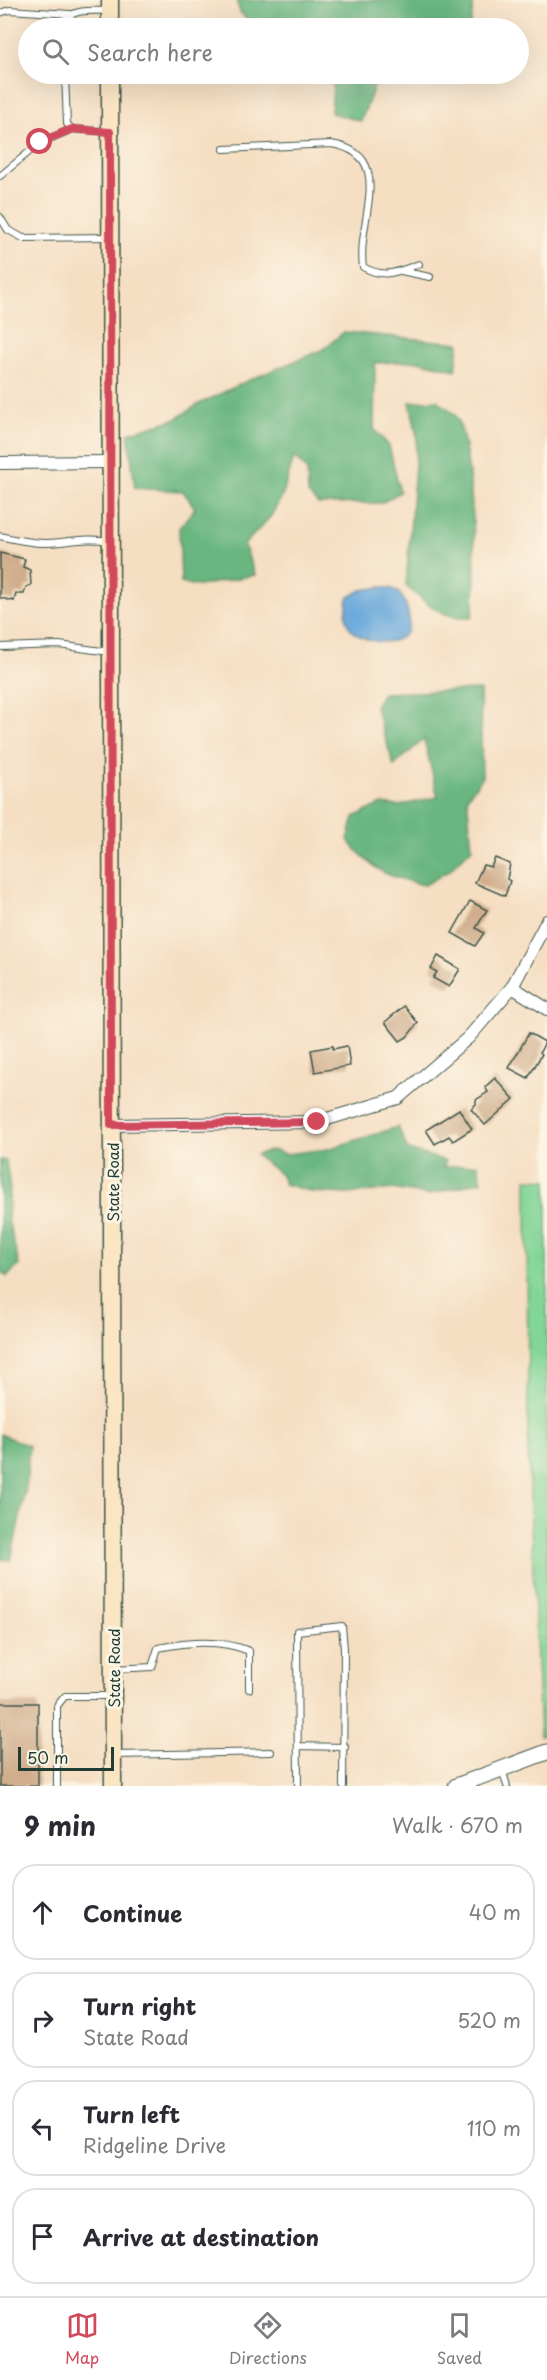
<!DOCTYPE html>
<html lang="en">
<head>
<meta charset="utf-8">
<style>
  :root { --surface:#fff; --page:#f2f2f3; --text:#2b2b33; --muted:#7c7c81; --line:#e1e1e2; --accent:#d1495b }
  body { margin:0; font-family:"Playpen Sans",sans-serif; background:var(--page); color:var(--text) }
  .scale { position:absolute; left:18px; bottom:15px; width:96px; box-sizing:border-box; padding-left:6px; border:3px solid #1f3d34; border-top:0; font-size:16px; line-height:21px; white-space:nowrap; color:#1f3d34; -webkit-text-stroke:4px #fcf5e5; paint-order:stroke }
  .stop { position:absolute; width:18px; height:18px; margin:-14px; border:4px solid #d1495b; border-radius:50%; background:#fff }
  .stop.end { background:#d1495b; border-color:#fff; box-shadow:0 2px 6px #0008 }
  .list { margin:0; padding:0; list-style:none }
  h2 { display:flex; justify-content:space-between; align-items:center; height:78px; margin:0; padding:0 24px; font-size:26px }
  h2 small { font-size:20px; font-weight:400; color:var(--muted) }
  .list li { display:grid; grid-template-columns:39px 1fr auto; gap:18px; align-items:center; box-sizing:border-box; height:96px; margin:0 12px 12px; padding:0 12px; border:2px solid var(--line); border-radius:24px }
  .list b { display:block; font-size:22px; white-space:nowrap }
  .list p { margin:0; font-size:20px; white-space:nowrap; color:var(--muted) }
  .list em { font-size:20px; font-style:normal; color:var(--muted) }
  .icon { flex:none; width:33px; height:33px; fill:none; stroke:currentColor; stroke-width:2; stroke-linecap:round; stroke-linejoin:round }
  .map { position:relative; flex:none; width:547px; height:1786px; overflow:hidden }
  .search { position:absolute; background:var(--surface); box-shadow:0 6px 24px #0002; left:18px; right:18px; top:18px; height:66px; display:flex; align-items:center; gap:15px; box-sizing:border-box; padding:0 21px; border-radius:33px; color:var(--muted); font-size:22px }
  .sheet { height:510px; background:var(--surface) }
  nav { display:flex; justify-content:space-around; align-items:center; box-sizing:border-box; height:84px; border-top:2px solid var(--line); background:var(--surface); font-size:16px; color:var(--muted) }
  nav a { display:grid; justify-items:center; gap:3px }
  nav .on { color:var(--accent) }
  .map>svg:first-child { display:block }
  .green { fill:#82d597; stroke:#508966; stroke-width:1.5 }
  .forest { fill:#69b680; stroke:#447a5a; stroke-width:1.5 }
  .water { fill:#68a7db; stroke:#447288; stroke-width:1.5 }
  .building { fill:#d0ad8c }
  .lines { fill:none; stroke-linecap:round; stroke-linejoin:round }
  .service-casing { stroke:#3f5549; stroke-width:8 }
  .minor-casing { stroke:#3f5549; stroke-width:14 }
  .tertiary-casing { stroke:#3f5549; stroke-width:17 }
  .secondary-casing { stroke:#3f5549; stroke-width:19 }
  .service { stroke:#fff; stroke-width:6 }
  .minor { stroke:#fff; stroke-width:12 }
  .tertiary { stroke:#fff; stroke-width:15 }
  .secondary { stroke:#fbe6c4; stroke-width:16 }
  .route { stroke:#d1495b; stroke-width:8 }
  .labels { text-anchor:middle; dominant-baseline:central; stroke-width:6; stroke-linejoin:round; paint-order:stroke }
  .street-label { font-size:15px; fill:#1f3d34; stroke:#fcf5e5 }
</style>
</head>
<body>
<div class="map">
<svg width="547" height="1786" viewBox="0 0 547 1786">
  <rect width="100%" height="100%" fill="#fcf5e5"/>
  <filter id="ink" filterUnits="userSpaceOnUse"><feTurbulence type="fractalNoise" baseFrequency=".0167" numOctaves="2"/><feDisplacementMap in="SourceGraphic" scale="12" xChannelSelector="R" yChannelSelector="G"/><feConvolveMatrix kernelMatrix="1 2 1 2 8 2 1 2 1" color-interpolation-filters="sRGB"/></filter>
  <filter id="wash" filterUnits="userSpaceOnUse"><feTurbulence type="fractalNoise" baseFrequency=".008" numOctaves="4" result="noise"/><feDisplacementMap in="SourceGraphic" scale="24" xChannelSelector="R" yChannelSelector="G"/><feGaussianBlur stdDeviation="1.35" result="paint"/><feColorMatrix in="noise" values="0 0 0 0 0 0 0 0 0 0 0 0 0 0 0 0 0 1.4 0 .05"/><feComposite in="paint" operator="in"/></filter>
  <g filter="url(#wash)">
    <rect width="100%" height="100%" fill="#f5dec2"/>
    <path class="green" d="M527,1179L547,1180V1734L540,1736L528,1448Z"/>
    <path class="forest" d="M236,0H474L470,28H255L240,12Z
      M334,74H379L361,121L331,113Z
      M344,332L459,343L456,370L418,361L375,363L374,429L389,446L400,492L382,503L318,504L308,494L307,470L294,457L283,494L271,516L244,545L255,575L199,586L181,583L179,528L195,508L183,491L135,488L128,433L176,419L199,404L249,380L322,350Z
      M437,400C443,405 451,410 455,415C472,436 479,588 472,617C444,620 426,604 406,586L417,436L410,402Z
      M480,690L482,778L467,797L472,848L450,870L425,885C386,877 373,871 348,840L354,817L382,804L398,806L438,797L424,739L394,766L375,706L383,693Z
      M398,1127L408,1150L446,1161L443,1167L478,1164L482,1181L428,1195L393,1189L347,1194L312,1192L284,1184L281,1175L256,1155L272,1150L286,1154L328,1149Z
      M0,1160L6,1161L10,1189L8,1219L19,1265L7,1277L0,1269Z
      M0,1434L29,1446L26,1488L11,1560L0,1559Z"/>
    <path class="water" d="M382,587C386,588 392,588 395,590C407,597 415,626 403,636C389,648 353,641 347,622C345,614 347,606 348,598L361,590Z"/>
    <g id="blocks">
      <path class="building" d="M0,553L25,559L23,567L30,570L31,585L26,587L24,594H16L14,601L0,598Z
        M495,858L510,864L507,879L510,881L505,896L475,883L483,865L491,867Z
        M470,901L487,910L476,928L484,933L475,946L452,933Z
        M438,956L460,969L449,987L433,978L437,972L431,969Z
        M404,1006L418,1023L407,1037L400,1041L385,1022Z
        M529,1033L545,1042L540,1052L542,1054L528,1078L509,1068Z
        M333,1046V1049L347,1046L350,1066L315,1072L311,1050Z
        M495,1078L514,1099L485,1125L471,1109L476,1104V1100L488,1092L485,1087Z
        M459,1109L472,1129L453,1141L449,1136L435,1144L426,1130Z
        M0,1703H38V1786H0Z"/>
    </g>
  </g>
  <g filter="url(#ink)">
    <use href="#blocks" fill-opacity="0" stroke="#3f5549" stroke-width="1.5"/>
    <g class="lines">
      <g class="service-casing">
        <path id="service" d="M0,13L9,10L70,14
          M65,28V19C77,8 94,11 109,11
          M65,74L67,124L72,129L109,132
          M224,149L331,144C398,154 356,220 363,267C385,279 397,272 419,264
          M0,176L40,143L72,129
          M0,217L8,230L23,238L110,237
          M401,271L430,277
          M0,536C16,540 31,543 47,543C69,542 88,537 109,541
          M0,647L59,645L109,652
          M114,1669L152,1667L158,1648C188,1642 220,1639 249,1651V1689
          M298,1746L345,1747
          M114,1755L271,1752
          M502,1769L507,1786
          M57,1786V1706L65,1696H112
          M298,1786L297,1631L342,1626L344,1649L343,1786"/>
      </g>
      <g class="minor-casing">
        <path id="minor" d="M0,463L109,462
          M512,987L547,1009
          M111,1125L317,1122L398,1098L469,1037L512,987L547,921"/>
      </g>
      <g class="tertiary-casing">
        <path id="tertiary" d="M456,1786L547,1752"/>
      </g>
      <g class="secondary-casing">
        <path id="secondary" d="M110,28V0
          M110,74L113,1786"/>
      </g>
      <use href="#service" class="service"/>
      <use href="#minor" class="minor"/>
      <use href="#tertiary" class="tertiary"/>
      <use href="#secondary" class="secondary"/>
    </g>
  </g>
  <g class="lines" filter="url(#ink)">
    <path class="route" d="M40,142L72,129L110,132L111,1125L317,1122"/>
  </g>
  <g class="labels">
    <g class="street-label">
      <text transform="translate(112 1182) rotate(-90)">State Road</text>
      <text transform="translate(113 1668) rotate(-90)">State Road</text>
    </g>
  </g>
</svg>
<div class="scale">50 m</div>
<div class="stop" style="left:40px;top:142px"></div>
<div class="stop end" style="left:317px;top:1122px"></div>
<div class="search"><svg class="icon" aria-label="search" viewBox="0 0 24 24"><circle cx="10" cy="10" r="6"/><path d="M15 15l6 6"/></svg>Search here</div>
</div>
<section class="sheet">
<h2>9 min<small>Walk · 670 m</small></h2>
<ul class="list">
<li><svg class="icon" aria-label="ahead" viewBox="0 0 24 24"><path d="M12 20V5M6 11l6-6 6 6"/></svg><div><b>Continue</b></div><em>40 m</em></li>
<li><svg class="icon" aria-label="right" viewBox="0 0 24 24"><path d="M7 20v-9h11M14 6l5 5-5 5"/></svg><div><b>Turn right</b><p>State Road</p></div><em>520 m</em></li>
<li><svg class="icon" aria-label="left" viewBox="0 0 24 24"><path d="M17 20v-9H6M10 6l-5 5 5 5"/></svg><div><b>Turn left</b><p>Ridgeline Drive</p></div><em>110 m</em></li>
<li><svg class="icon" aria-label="arrive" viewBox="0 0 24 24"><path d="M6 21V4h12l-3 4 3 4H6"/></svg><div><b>Arrive at destination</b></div></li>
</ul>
</section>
<nav>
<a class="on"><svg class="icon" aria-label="map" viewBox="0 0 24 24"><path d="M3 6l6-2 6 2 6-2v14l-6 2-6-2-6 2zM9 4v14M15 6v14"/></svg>Map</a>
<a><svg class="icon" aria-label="directions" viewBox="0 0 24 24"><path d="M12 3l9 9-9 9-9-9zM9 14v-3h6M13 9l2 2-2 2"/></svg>Directions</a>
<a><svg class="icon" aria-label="saved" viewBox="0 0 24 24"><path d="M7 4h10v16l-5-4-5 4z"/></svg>Saved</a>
</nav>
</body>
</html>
